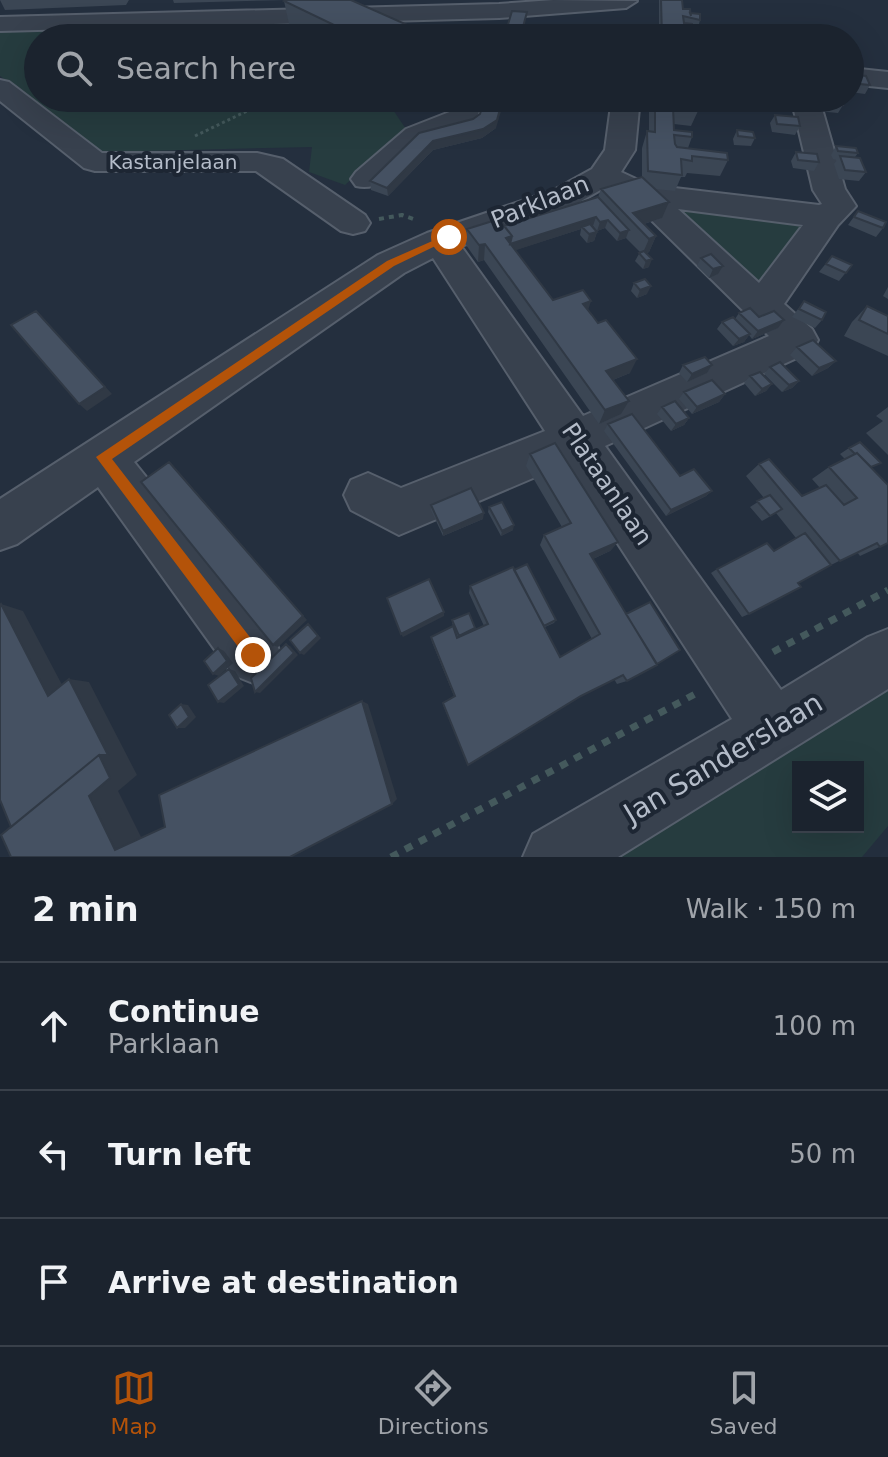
<!DOCTYPE html>
<html lang="en">
<head>
<meta charset="utf-8">
<style>
  :root { --surface:#1b232e; --page:#242b36; --text:#f1f3f6; --muted:#a0a4aa; --line:#39404a; --accent:#b45309 }
  body { margin:0; font-family:"DejaVu Sans",sans-serif; background:var(--page); color:var(--text) }
  .controls { position:absolute; right:24px; bottom:24px; display:grid; overflow:hidden; border-radius:0px; box-shadow:0 8px 32px #0002 }
  .controls button { width:72px; height:72px; display:grid; place-items:center; padding:0; border:0; border-bottom:2px solid var(--line); background:var(--surface); color:var(--text); font:40px sans-serif }
  .stop { position:absolute; width:24px; height:24px; margin:-18px; border:6px solid #b45309; border-radius:50%; background:#fff }
  .stop.end { background:#b45309; border-color:#fff; box-shadow:0 2px 8px #0008 }
  .list { margin:0; padding:0; list-style:none }
  h2 { display:flex; justify-content:space-between; align-items:center; height:104px; margin:0; padding:0 32px; font-size:34px }
  h2 small { font-size:26px; font-weight:400; color:var(--muted) }
  .list li { display:grid; grid-template-columns:52px 1fr auto; gap:24px; align-items:center; box-sizing:border-box; height:128px; padding:0 32px; border-top:2px solid var(--line) }
  .list b { display:block; font-size:30px; white-space:nowrap }
  .list p { margin:0; font-size:26px; white-space:nowrap; color:var(--muted) }
  .list em { font-size:26px; font-style:normal; color:var(--muted) }
  .icon { flex:none; width:44px; height:44px; fill:none; stroke:currentColor; stroke-width:2; stroke-linecap:round; stroke-linejoin:round }
  .map { position:relative; flex:none; width:888px; height:857px; overflow:hidden }
  .search { position:absolute; background:var(--surface); box-shadow:0 8px 32px #0002; left:24px; right:24px; top:24px; height:88px; display:flex; align-items:center; gap:20px; box-sizing:border-box; padding:0 28px; border-radius:44px; color:var(--muted); font-size:30px }
  .sheet { height:488px; background:var(--surface) }
  nav { display:flex; justify-content:space-around; align-items:center; box-sizing:border-box; height:112px; border-top:2px solid var(--line); background:var(--surface); font-size:22px; color:var(--muted) }
  nav a { display:grid; justify-items:center; gap:4px }
  nav .on { color:var(--accent) }
  .map>svg:first-child { display:block }
  .green { fill:#263c3f; fill-rule:evenodd }
  .lines { fill:none; stroke-linecap:round; stroke-linejoin:round }
  .minor-casing { stroke:#565f6c; stroke-width:4 }
  .path-far2 { stroke:#44595c; stroke-width:3; stroke-dasharray:3 3; stroke-linecap:butt }
  .path-far1 { stroke:#44595c; stroke-width:4; stroke-dasharray:5 5; stroke-linecap:butt }
  .path { stroke:#44595c; stroke-width:7; stroke-dasharray:8 8; stroke-linecap:butt }
  .minor { fill:#38414e; fill-rule:evenodd }
  .wall { fill:#3b4654 }
  .shaded-wall { fill:#303945 }
  .building { fill:#455162; stroke:#303945; stroke-width:2 }
  .route { fill:#b45309 }
  .labels { text-anchor:middle; dominant-baseline:central; stroke-width:8; stroke-linejoin:round; paint-order:stroke }
  .far-street-label { font-size:20px; fill:#b4bcc9; stroke:#1d2633 }
  .street-label { font-size:24px; fill:#b4bcc9; stroke:#1d2633 }
  .near-street-label { font-size:28px; fill:#b4bcc9; stroke:#1d2633 }
</style>
</head>
<body>
<div class="map">
<svg width="888" height="857" viewBox="0 0 888 857">
  <rect width="100%" height="100%" fill="#242f3e"/>
  <path class="green" d="M183,23L208,38H38V98H385L406,129L345,185L309,172L312,147L101,152L0,76V29Z
    M660,202L809,223L756,295Z
    M888,687V826L862,857H609ZM798,767H858V827H798Z"/>
  <g class="lines">
    <g class="minor-casing">
      <path id="minor" d="M553,0L637,1L626,8L499,18L0,31V17L499,4Z
        M850,68L888,72V88L850,84Z
        M0,80L9,82L102,153H257L283,159L365,215L370,223L365,231L353,234L341,231L256,171H95L84,168L0,101Z
        M456,98H484L475,122C460,128 441,133 427,141C403,155 388,194 356,186L351,179L356,172L406,129L452,111Z
        M612,98H640L635,150L621,172L649,185L819,205L822,204L813,190L791,98H819L845,189L856,206L838,225L784,304L812,329L818,340L812,351L605,446L781,690L868,637L888,629V689L618,857H523L533,834L732,719L566,464L399,535L351,510L344,495L351,480L368,473L401,488L545,431L433,258L404,273L134,462L273,635L281,655L273,675L253,683L233,675L98,487L17,544L0,550V499L378,255L427,233L554,190L592,169L605,150ZM604,188L632,201L769,336L583,416L461,246L576,204ZM678,209L803,225L759,283Z"/>
    </g>
    <path class="path-far2" d="M195,136L274,98"/>
    <path class="path-far1" d="M379,219L402,215L416,220"/>
    <path class="path" d="M773,652L888,590
      M391,857L697,693"/>
    <use href="#minor" class="minor"/>
  </g>
  <path class="wall" d="M0,0H129L126,5L5,10Z
    M173,0H351L430,35V38H292L284,1L286,0L174,3Z
    M659,0H682L683,9L700,20L698,28L693,27L702,34L700,38H659Z
    M850,74L870,85L865,94L850,92Z
    M649,98H704L691,126L674,124V130L692,137L688,148L728,160L720,176L687,173L685,177H681L675,191L655,189L662,218L644,224L656,236L649,252L647,253L649,267L643,269L635,261L640,252L626,238L617,241L605,228L597,231L593,226H591L597,232L594,241L587,243L580,235L581,229L515,250L553,300L588,311L630,373L613,380L621,414L599,424L484,260L478,262L466,245L467,229L504,226L598,197L601,189L642,177V148L647,131L649,132Z
    M814,98H841L843,105L838,113L817,111Z
    M775,115L800,126L795,135L772,132L770,123Z
    M496,128L482,138L433,150L388,196L371,190L370,181L419,133Z
    M737,130L755,138L751,146L734,145L733,139Z
    M836,146L858,153L855,157L866,172L859,181L839,179L834,164L837,160L833,159L831,155Z
    M796,152L819,162L814,171L793,168L791,161Z
    M858,211L883,228L876,237L848,225Z
    M832,256L852,265L839,281L819,272Z
    M701,258L718,274L709,278L697,266Z
    M634,283L647,294L637,298L631,291Z
    M888,287V299L883,296Z
    M804,301L822,320L815,328L792,317Z
    M867,306L888,316V356L844,336L852,322Z
    M739,313L778,328L752,339L749,335L744,342L733,346L717,329L722,322L735,319Z
    M797,347L836,361L828,368L812,376L790,355Z
    M683,365H712L707,373L687,382L679,373Z
    M770,367L799,381L792,388L782,392L764,374Z
    M750,376L772,384L766,391L755,396L744,383Z
    M684,392L725,394L719,402L692,414L679,399Z
    M662,407L689,418L684,425L671,431L657,414Z
    M888,407V455L866,433L883,421L876,416Z
    M608,424L680,476L712,491L706,496L666,516L604,431Z
    M849,448L872,468L888,543L860,556L857,552L831,565L798,583L749,614L742,617L711,573L717,569L774,551L796,538L776,513L762,521L750,507L764,498L746,476L759,464L802,496L820,488L812,479L829,467L845,459L840,454Z
    M530,454L618,542L610,551L593,559L627,681L617,684L614,679L581,696L468,765L443,705V703L454,696L432,642L431,637L458,638L452,623V620L475,630L484,626L469,593L470,586L556,620L554,623L545,627L560,657L592,639L540,545L544,535L562,527L526,466Z
    M431,505L483,519L443,536L431,510Z
    M489,507L513,530L501,536L488,512Z"/>
  <path class="shaded-wall" d="M503,98H505L496,128L482,138L433,150L388,196L387,188L433,141L483,129Z
    M669,202L662,218L637,226L633,213Z
    M596,217L593,226L584,229L582,227L581,229L504,254L506,238Z
    M608,220L605,228L597,231L600,222Z
    M629,230L626,238L617,241L620,233Z
    M597,232L594,241L587,243L589,234Z
    M656,236L649,252L642,255L649,239Z
    M485,244L484,260L478,262L479,245Z
    M652,259L649,267L643,269L646,261Z
    M723,266L718,274L709,278L713,269Z
    M651,286L647,294L637,298L640,290Z
    M591,301L586,317L583,304Z
    M36,311L112,394L87,411L79,404Z
    M784,320L778,328L752,339L758,331Z
    M750,334L744,342L733,346L739,339Z
    M637,359L630,373L600,385L606,371Z
    M836,361L828,368L812,376L819,368Z
    M712,365L707,373L687,382L692,374Z
    M799,381L792,388L782,392L789,385Z
    M772,384L766,391L755,396L762,389Z
    M725,394L719,402L692,414L697,407Z
    M629,401L621,414L599,424L605,410Z
    M689,418L684,425L671,431L676,424Z
    M175,468L307,620L278,647L273,645Z
    M712,491L706,496L666,516L671,510Z
    M484,513L483,519L443,536V531Z
    M514,525L513,530L501,536L502,531Z
    M618,542L610,551L584,563L590,554Z
    M1,604L23,611L69,698L48,696Z
    M444,612V616L403,637L401,634Z
    M308,624L321,638L304,655L300,653Z
    M286,644L290,646L298,655L260,693L255,692Z
    M218,648L224,651L233,663L219,676L213,674Z
    M229,669L235,671L244,686L224,703L218,702Z
    M69,679L89,682L137,775L118,791L143,841L115,850L89,796L99,755Z
    M362,701L368,704L397,799L392,804Z
    M181,704L188,705L196,717L185,728H177Z"/>
  <path class="building" d="M286,0H351L430,35L424,38H361L284,1Z
    M661,0H682L683,9H690L691,16L690,13L700,14V20L683,16L684,23L692,24L693,28L702,34L684,30L685,38L662,36Z
    M512,11L527,12L520,38H504Z
    M850,74L866,76L870,85L850,83Z
    M485,98H503L497,120L483,129L433,141L387,188L370,181L419,133L473,119L480,114Z
    M655,98H697V110L673,107L674,130L692,132V137L674,135L675,144L677,147L727,153L728,160L692,156V161L681,159L682,175L648,171L647,131L655,132Z
    M821,98H841L843,105L822,102Z
    M775,115L798,117L800,126L777,124Z
    M737,130L753,132L755,138L738,136Z
    M836,146L856,148L858,153L838,151Z
    M796,152L817,154L819,162L798,160Z
    M840,156L860,158L866,172L845,170Z
    M642,177L669,202L633,213L656,236L649,239L601,189Z
    M598,197L629,230L620,233L608,220L600,222L596,217L510,244L512,236L504,226Z
    M858,211L886,222L883,228L854,217Z
    M499,219L512,236L506,238L553,300L583,290L591,301L583,304L592,315L598,323L606,320L637,359L606,371L629,401L605,410L485,244L479,245L467,229Z
    M590,224L597,232L589,234L582,227Z
    M644,251L652,259L646,261L639,253Z
    M711,254L723,266L713,269L701,258Z
    M832,256L852,265L846,273L826,264Z
    M645,279L651,286L640,290L634,283Z
    M804,301L826,312L822,320L799,309Z
    M867,306L888,316V334L859,320Z
    M750,308L759,317L774,311L784,320L758,331L739,313Z
    M36,311L105,387L79,404L11,325Z
    M733,317L750,334L739,339L722,322Z
    M813,340L836,361L819,368L797,347Z
    M705,357L712,365L692,374L683,365Z
    M780,362L799,381L789,385L770,367Z
    M760,372L772,384L762,389L750,376Z
    M712,380L725,394L697,407L684,392Z
    M675,401L689,418L676,424L662,407Z
    M632,414L680,476L694,469L712,491L671,510L608,424Z
    M860,442L881,463L871,467L857,453L855,454L849,448Z
    M555,443L618,542L590,554L657,665L627,681L623,675L581,696L468,765L443,703L455,696L431,637L453,626L457,638L488,624L470,586L513,567L560,657L600,634L544,535L571,523L530,454Z
    M857,453L888,485V543L880,547L877,543L840,561L759,464L769,459L802,496L826,485L844,505L857,498L829,467Z
    M169,462L303,616L273,645L141,482Z
    M471,488L484,513L443,531L431,505Z
    M770,495L782,509L770,516L757,501Z
    M502,502L514,525L502,531L489,507Z
    M805,533L831,565L798,583L801,587L749,614L717,569L767,543L774,551Z
    M527,564L556,620L544,626L514,570Z
    M429,579L444,612L401,634L387,598Z
    M650,602L680,650L657,664L626,614Z
    M1,604L48,696L69,679L108,755H99L11,827L0,800V605Z
    M469,613L475,628L459,636L452,620Z
    M308,624L318,636L300,653L290,640Z
    M286,644L294,653L255,692L251,678Z
    M218,648L227,661L213,674L204,661Z
    M229,669L239,685L218,702L208,685Z
    M362,701L392,804L290,857H11L1,835L99,755L110,778L89,796L115,850L165,827L159,795Z
    M181,704L189,717L177,728L169,715Z"/>
  <path class="route" d="M446,235L454,237L394,266L112,459L259,649L262,655L259,660L253,663L248,660L96,457L387,261Z"/>
  <g class="labels">
    <g class="far-street-label">
      <text x="173" y="162">Kastanjelaan</text>
    </g>
    <g class="street-label">
      <text transform="translate(540 202) rotate(-22)">Parklaan</text>
      <text transform="translate(607 484) rotate(56)">Plataanlaan</text>
    </g>
    <g class="near-street-label">
      <text transform="translate(723 758) rotate(-31)">Jan Sanderslaan</text>
    </g>
  </g>
</svg>
<div class="controls">
<button><svg class="icon" aria-label="layers" viewBox="0 0 24 24"><path d="M12 4l9 5-9 5-9-5zM3 14l9 5 9-5"/></svg></button>
</div>
<div class="stop" style="left:449px;top:237px"></div>
<div class="stop end" style="left:253px;top:655px"></div>
<div class="search"><svg class="icon" aria-label="search" viewBox="0 0 24 24"><circle cx="10" cy="10" r="6"/><path d="M15 15l6 6"/></svg>Search here</div>
</div>
<section class="sheet">
<h2>2 min<small>Walk · 150 m</small></h2>
<ul class="list">
<li><svg class="icon" aria-label="ahead" viewBox="0 0 24 24"><path d="M12 20V5M6 11l6-6 6 6"/></svg><div><b>Continue</b><p>Parklaan</p></div><em>100 m</em></li>
<li><svg class="icon" aria-label="left" viewBox="0 0 24 24"><path d="M17 20v-9H6M10 6l-5 5 5 5"/></svg><div><b>Turn left</b></div><em>50 m</em></li>
<li><svg class="icon" aria-label="arrive" viewBox="0 0 24 24"><path d="M6 21V4h12l-3 4 3 4H6"/></svg><div><b>Arrive at destination</b></div></li>
</ul>
</section>
<nav>
<a class="on"><svg class="icon" aria-label="map" viewBox="0 0 24 24"><path d="M3 6l6-2 6 2 6-2v14l-6 2-6-2-6 2zM9 4v14M15 6v14"/></svg>Map</a>
<a><svg class="icon" aria-label="directions" viewBox="0 0 24 24"><path d="M12 3l9 9-9 9-9-9zM9 14v-3h6M13 9l2 2-2 2"/></svg>Directions</a>
<a><svg class="icon" aria-label="saved" viewBox="0 0 24 24"><path d="M7 4h10v16l-5-4-5 4z"/></svg>Saved</a>
</nav>
</body>
</html>
